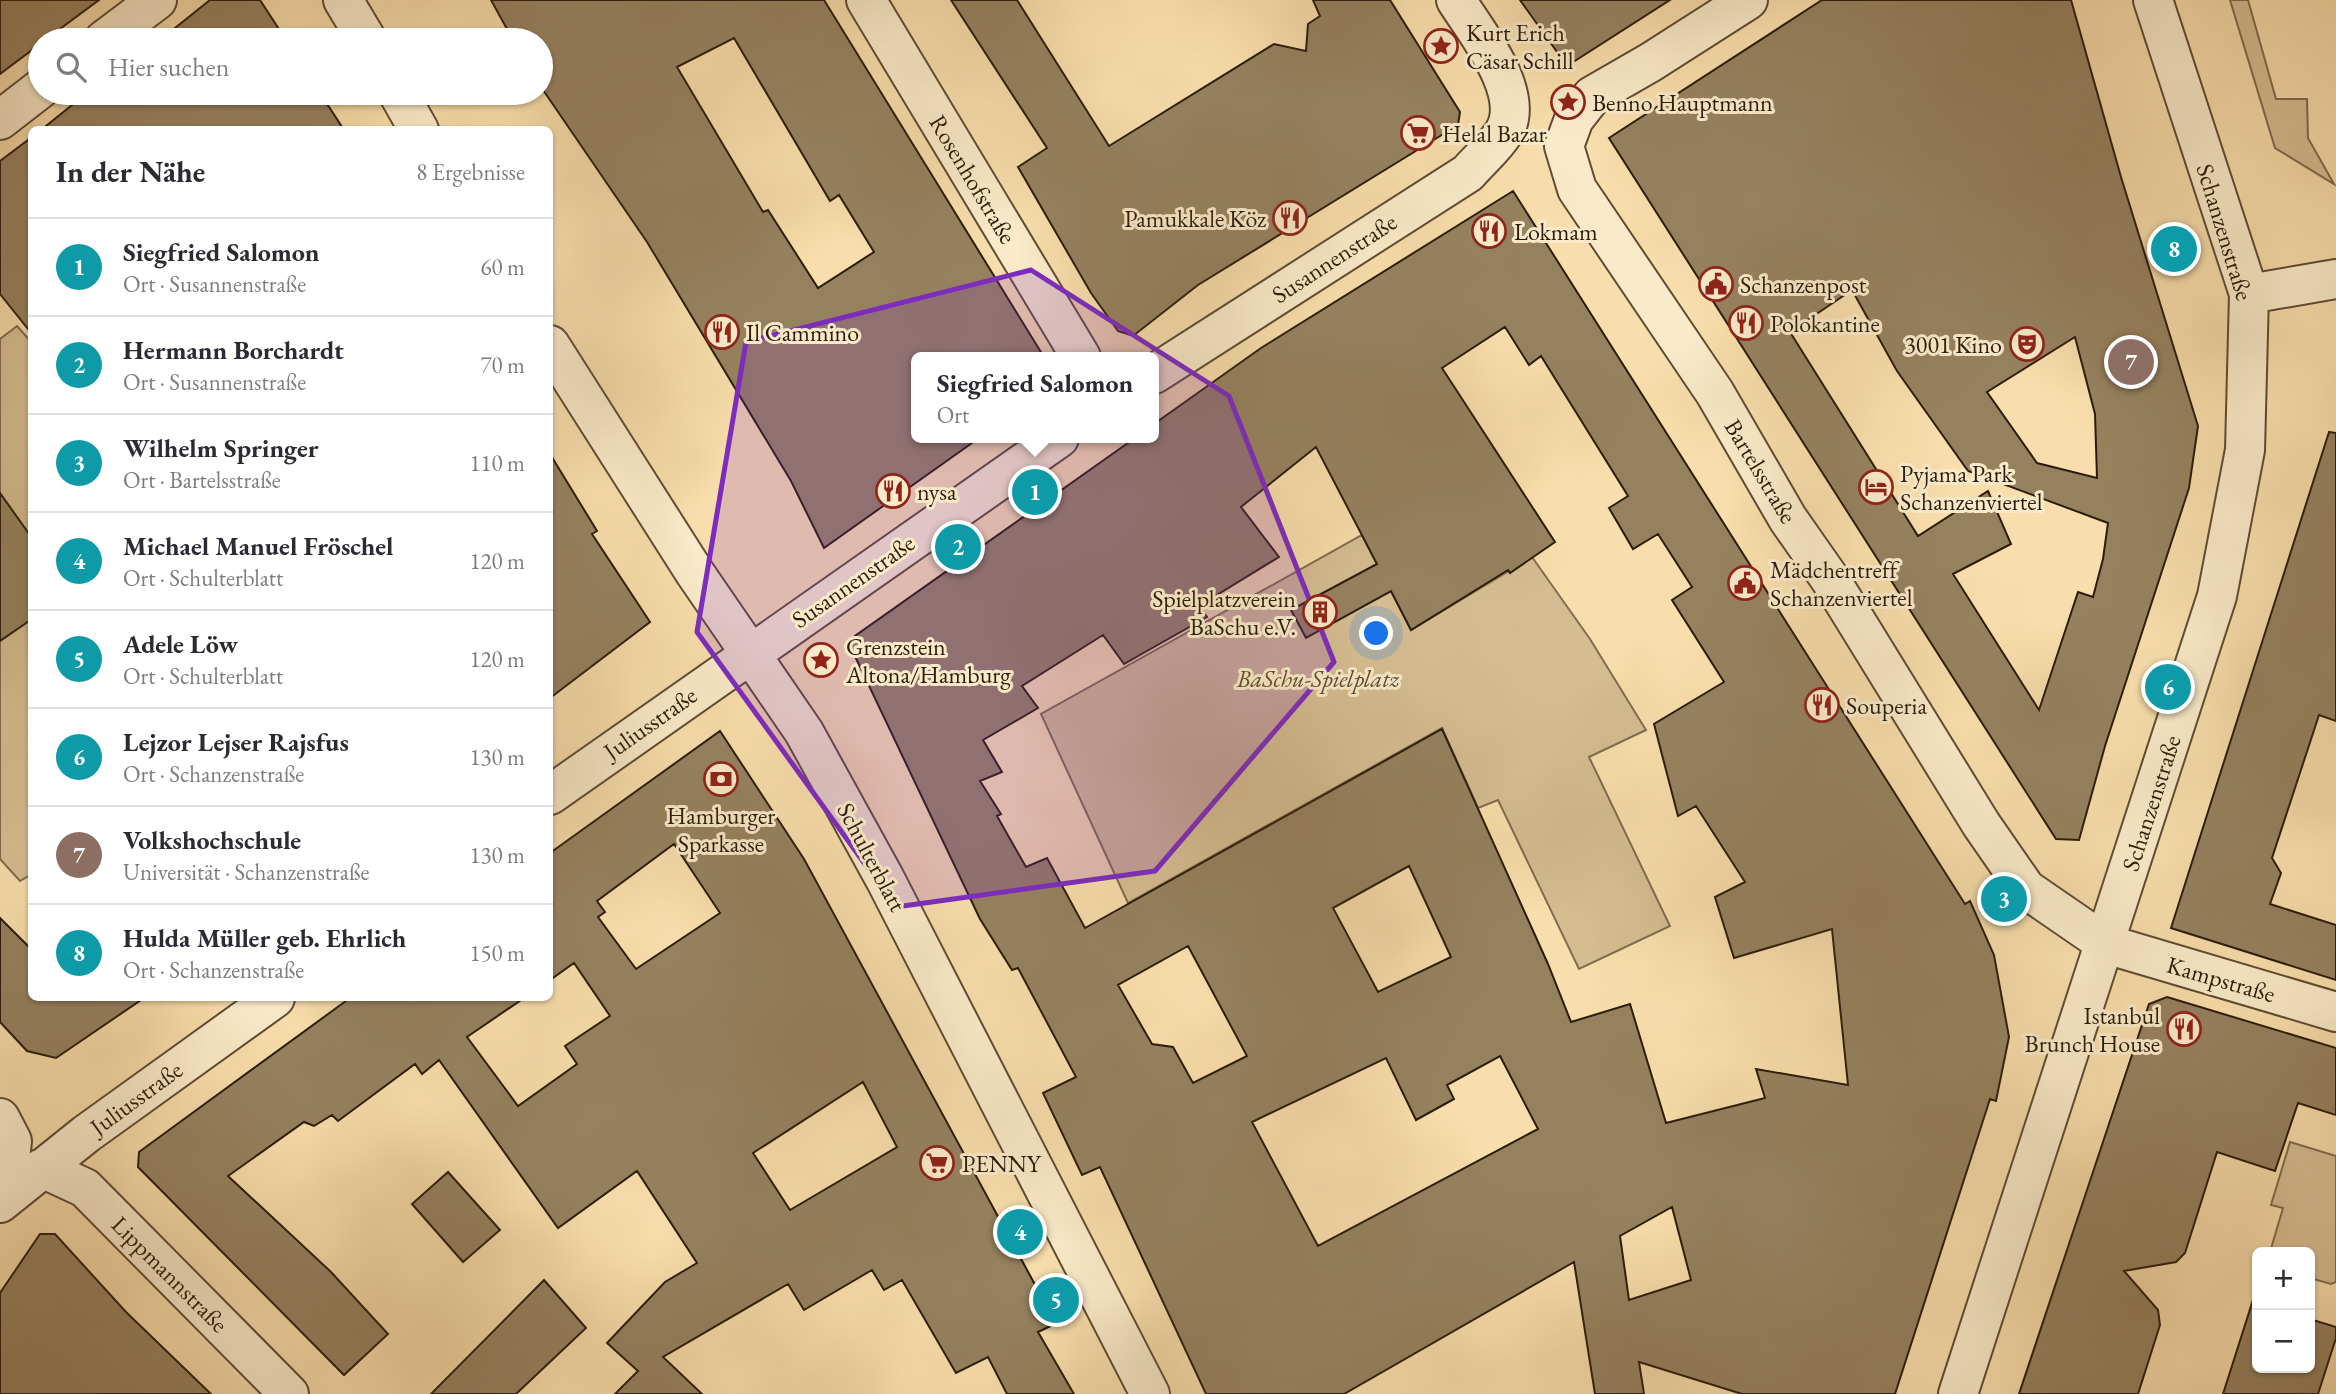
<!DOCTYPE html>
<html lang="de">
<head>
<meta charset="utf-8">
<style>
  :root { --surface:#fff; --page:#f2f2f3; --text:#2b2b33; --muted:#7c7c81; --line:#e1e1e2; --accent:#0f766e }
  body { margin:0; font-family:"EB Garamond",serif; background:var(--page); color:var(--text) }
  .controls { position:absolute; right:21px; bottom:21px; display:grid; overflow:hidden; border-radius:10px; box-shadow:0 2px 5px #0004 }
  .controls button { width:63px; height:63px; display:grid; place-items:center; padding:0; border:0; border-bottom:2px solid var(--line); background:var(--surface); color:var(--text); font:35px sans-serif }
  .you { position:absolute; left:1377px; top:634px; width:24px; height:24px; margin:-18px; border:5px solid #fff; border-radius:50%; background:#1a73e8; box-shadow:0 0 0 10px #1a73e833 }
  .badge { display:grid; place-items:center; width:46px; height:46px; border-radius:50%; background:var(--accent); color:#fff; font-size:23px; font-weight:700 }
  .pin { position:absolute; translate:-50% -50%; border:4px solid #fff; box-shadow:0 2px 7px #0006 }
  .popup { position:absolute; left:911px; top:352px; width:248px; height:91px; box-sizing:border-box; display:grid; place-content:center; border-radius:10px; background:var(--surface); filter:drop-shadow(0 2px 5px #0005); font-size:23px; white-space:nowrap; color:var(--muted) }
  .popup b { font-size:26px; color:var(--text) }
  .popup::after { content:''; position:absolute; left:50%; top:100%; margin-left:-14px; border:14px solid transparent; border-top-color:var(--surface) }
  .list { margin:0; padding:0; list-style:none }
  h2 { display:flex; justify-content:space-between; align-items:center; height:91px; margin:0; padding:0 28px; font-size:30px }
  h2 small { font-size:23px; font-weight:400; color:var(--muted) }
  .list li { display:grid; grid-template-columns:46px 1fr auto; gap:21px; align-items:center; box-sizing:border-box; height:98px; padding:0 28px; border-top:2px solid var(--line) }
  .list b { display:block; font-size:26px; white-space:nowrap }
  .list p { margin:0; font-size:23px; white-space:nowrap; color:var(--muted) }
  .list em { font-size:23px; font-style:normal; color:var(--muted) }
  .icon { flex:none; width:38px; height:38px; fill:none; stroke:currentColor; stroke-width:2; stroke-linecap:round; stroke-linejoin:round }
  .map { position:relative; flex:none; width:2336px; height:1394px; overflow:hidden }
  .search { position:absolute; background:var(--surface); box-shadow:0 2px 5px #0004; left:28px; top:28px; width:525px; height:77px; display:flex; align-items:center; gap:18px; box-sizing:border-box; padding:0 24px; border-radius:38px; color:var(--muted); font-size:26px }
  .panel { position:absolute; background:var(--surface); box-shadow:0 2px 5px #0004; left:28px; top:126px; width:525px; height:875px; border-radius:10px }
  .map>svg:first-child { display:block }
  .green { fill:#d5bd91; stroke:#806c4e; stroke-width:2 }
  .building { fill:#96815f; stroke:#2c1c0b; stroke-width:2; fill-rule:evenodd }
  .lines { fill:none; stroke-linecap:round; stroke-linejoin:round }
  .minor-casing { stroke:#5f4c33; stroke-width:42 }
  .minor { stroke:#faeac9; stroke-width:38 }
  .marked { fill:#7b2cbf; fill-opacity:0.2; stroke:#7b2cbf; stroke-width:5; stroke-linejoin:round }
  .labels { text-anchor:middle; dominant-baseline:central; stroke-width:6; stroke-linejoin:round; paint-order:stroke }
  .poi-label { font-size:24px; fill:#2c1c0b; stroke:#faeac9; text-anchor:start }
  .street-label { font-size:24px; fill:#2c1c0b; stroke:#faeac9 }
  .park-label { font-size:24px; font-style:italic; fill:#5f4c33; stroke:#faeac9 }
</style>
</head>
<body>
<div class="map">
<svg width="2336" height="1394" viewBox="0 0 2336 1394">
  <rect width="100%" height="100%" fill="#f8deac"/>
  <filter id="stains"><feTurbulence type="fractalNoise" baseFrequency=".00286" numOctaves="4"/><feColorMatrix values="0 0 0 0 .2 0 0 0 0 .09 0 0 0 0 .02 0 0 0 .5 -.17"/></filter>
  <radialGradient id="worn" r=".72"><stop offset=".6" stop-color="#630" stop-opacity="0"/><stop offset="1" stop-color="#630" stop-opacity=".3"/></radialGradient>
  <path class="green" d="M2230,0H2248L2276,99H2307L2308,138L2334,184L2275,148Z
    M17,326L32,343V874L20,881L0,859V339Z
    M1362,535L1411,630L1532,557L1590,639L1646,730L1589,757L1670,926L1579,969L1498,800L1478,808L1442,728L1128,903L1041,714Z
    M2290,1142L2336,1156V1282L2331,1284L2310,1278V1252H2270L2283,1208L2271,1205Z"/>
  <path class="building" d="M0,0H99L45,40H40V44L0,74Z
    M210,0H260L286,40H160Z
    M491,0H824L1044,357H916V438H979L824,548L791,481L647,242L541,87V40H513ZM734,38L830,201L839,195L874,252L818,288L768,210L763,212L677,67Z
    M951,0H1017L1109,146L1274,44L1306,51L1308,24L1320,16L1313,0H1390L1460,112L1458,125L1198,285L1133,336L1118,331L1091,293L1018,167L1047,148Z
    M1520,0H1670L1567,66Z
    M1822,0H2071L2121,177L2198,426L2189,488L2105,746L2079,840L2056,839L1609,138ZM1852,290L1897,371L1968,471L2108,523L2103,559L2093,597L2078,592L2039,710L1953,574L2011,544L1988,491L1918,536L1790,332ZM2075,337L2095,414L2097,478L2037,463L1987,392Z
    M87,93H320L344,130H41Z
    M32,137V334L0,294V161Z
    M1513,191L1965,904L1970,901L1994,955L2009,1037L1996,1101L1990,1099L1895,1394H1742L1639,1362L1644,1394H1595L1574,1262L1344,1394H1206L1100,1167L1082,1175L1043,1093L1076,1077L1018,968L1012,970L980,919L851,648L855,636L1135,438H1154V424L1261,348ZM1505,327L1529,365L1541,356L1628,496L1609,508L1633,549L1658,534L1692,587L1672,600L1724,682L1654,724L1678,816L1696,806L1745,882L1715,897L1734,958L1832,929L1848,1085L1756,1069L1765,1098L1666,1123L1630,1004L1571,1022L1548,964L1442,729L1085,928L1047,858L1026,867L997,816L1001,814L980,781L1002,772L983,740L1038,708L1022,686L1103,635L1124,664L1207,617L1199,606L1279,557L1241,507L1316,447L1377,564L1291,610L1306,638L1391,591L1411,630L1508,570L1510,573L1555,542L1442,368ZM1409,866L1451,957L1378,992L1333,908ZM1188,946L1247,1056L1193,1083L1173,1047L1152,1044L1118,985ZM1500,1056L1538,1129L1318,1246L1252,1122L1386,1058L1416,1120L1454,1099L1447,1085ZM1672,1207L1691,1280L1629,1300L1620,1236Z
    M2329,432L2336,433V721L2319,715L2272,858L2281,873L2270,904L2336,925V980L2171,928Z
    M550,454L597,531L592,534L650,622L550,698Z
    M0,493L32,538V619L0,641Z
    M720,731L804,859L1039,1292L1055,1324L1038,1332L1074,1394H1007L988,1357L956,1373L902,1280L884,1290L872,1270L804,1310L788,1284L663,1357L702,1394H615L638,1371L607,1343L665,1282L697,1263L637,1171L558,1228L439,1060L422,1074L415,1064L338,1121L332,1115L314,1126L304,1122L228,1176L331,1272L388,1334L344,1375L138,1167L139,1152L350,998H524L467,1037L518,1106L577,1064L565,1046L610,1016L574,963L550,980V853ZM674,844L720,913L636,969L598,917L605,912L597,901ZM863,1082L897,1147L790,1210L753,1153Z
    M0,918L32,950V998H144L56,1058L27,1051L0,1022Z
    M2167,997L2336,1048V1115L2298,1103L2275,1171L2217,1152L2185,1253L2176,1262L2124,1271L2158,1310L2160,1325L2138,1394H2019L2149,1004Z
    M448,1172L500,1230L463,1262L412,1204Z
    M40,1234H55L126,1312L211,1394H0V1293Z
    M544,1280L586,1328L516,1394H431Z
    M2253,1300L2257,1302V1368H2310V1319L2336,1327V1338L2318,1394H2223Z"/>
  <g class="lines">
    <g class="minor-casing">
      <path id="minor" d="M343,0L367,40
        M866,0L1081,357
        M1748,0L1651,62L1592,96L1574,119L1564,146L1577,189L1715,393L1788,519L1830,579L1981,824L2026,889L2106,944L2336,1012
        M104,40L157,0
        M398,93L419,130
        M0,120L40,89
        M2249,294L2336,279
        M550,345L695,573L804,732L885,879L1150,1394
        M1154,374L1468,173C1479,160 1495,147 1504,132C1527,93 1476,32 1456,0
        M550,795L1059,438
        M0,1118L12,1141L6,1196
        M42,1168L85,1188L289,1394
        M0,1203L86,1134L275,998
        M1958,1394L2217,596L2245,450L2249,294L2153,0"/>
    </g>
    <use href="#minor" class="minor"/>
  </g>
  <path class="marked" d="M1031,270L1229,396L1334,662L1155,871L896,907L697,632L746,342Z"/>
  <defs>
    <g id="sight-ring" transform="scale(1.75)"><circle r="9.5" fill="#faeac9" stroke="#8f2418" stroke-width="1.5"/><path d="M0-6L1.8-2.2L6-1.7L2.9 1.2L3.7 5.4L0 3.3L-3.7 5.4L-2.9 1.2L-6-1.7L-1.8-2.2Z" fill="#8f2418"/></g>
    <g id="supermarket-ring" transform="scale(1.75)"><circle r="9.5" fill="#faeac9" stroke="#8f2418" stroke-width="1.5"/><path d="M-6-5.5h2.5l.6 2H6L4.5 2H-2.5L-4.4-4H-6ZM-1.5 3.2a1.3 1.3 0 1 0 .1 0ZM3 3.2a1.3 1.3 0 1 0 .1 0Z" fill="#8f2418"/></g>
    <g id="restaurant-ring" transform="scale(1.75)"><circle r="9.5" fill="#faeac9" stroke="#8f2418" stroke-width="1.5"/><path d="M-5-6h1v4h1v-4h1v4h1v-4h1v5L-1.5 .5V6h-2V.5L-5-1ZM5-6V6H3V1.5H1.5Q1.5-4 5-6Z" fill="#8f2418"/></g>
    <g id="civic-ring" transform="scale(1.75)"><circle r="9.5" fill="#faeac9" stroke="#8f2418" stroke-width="1.5"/><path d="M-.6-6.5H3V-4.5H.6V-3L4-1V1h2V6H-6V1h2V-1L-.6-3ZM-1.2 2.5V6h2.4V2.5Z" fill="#8f2418"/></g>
    <g id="theatre-ring" transform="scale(1.75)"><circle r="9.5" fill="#faeac9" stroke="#8f2418" stroke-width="1.5"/><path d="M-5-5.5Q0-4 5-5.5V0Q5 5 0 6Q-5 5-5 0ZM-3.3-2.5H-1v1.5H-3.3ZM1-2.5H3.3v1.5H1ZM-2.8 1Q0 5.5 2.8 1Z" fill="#8f2418"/></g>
    <g id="hotel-ring" transform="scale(1.75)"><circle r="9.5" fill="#faeac9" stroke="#8f2418" stroke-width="1.5"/><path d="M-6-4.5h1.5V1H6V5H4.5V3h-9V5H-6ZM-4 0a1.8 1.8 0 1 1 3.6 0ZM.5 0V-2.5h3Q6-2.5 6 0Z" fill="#8f2418"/></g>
    <g id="building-ring" transform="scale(1.75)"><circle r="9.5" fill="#faeac9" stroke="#8f2418" stroke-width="1.5"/><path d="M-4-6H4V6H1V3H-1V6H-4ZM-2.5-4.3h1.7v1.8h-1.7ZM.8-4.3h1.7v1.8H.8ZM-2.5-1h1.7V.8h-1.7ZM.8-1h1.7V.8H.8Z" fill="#8f2418"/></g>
    <g id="bank-ring" transform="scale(1.75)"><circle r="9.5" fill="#faeac9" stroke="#8f2418" stroke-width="1.5"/><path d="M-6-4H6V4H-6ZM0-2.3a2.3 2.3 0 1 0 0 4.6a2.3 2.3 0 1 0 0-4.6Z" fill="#8f2418"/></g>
  </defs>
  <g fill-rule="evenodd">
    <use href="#sight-ring" x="1441" y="46"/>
    <use href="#sight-ring" x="1568" y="102"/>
    <use href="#supermarket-ring" x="1418" y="133"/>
    <use href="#restaurant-ring" x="1290" y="218"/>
    <use href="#restaurant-ring" x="1489" y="231"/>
    <use href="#civic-ring" x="1716" y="284"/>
    <use href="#restaurant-ring" x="1746" y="323"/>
    <use href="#restaurant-ring" x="722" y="332"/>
    <use href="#theatre-ring" x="2027" y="344"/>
    <use href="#hotel-ring" x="1876" y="487"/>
    <use href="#restaurant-ring" x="893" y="491"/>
    <use href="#civic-ring" x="1745" y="583"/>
    <use href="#building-ring" x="1320" y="612"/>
    <use href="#sight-ring" x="821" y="660"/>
    <use href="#restaurant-ring" x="1822" y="705"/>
    <use href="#bank-ring" x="721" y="779"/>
    <use href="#restaurant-ring" x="2184" y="1029"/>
    <use href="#supermarket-ring" x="937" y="1163"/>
  </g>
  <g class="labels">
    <g class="poi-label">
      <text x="1466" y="32">Kurt Erich<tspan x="1466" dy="28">Cäsar Schill</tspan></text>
      <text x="1592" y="102">Benno Hauptmann</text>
      <text x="1442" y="133">Helal Bazar</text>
      <text x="1266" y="218" text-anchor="end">Pamukkale Köz</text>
      <text x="1514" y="231">Lokmam</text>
      <text x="1740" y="284">Schanzenpost</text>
      <text x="1770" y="323">Polokantine</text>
      <text x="746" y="332">Il Cammino</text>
      <text x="2002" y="344" text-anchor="end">3001 Kino</text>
      <text x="1900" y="473">Pyjama Park<tspan x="1900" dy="28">Schanzenviertel</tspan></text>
      <text x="917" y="491">nysa</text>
      <text x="1770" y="569">Mädchentreff<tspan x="1770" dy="28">Schanzenviertel</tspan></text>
      <text x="1296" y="598" text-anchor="end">Spielplatzverein<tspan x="1296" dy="28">BaSchu e.V.</tspan></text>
      <text x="846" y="646">Grenzstein<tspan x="846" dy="28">Altona/Hamburg</tspan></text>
      <text x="1846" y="705">Souperia</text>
      <text x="721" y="815" text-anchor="middle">Hamburger<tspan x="721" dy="28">Sparkasse</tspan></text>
      <text x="2160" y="1015" text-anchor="end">Istanbul<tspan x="2160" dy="28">Brunch House</tspan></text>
      <text x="962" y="1163">PENNY</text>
    </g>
    <g class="street-label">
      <text transform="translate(973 179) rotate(59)">Rosenhofstraße</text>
      <text transform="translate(2225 232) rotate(73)">Schanzenstraße</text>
      <text transform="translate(1334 258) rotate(-33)">Susannenstraße</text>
      <text transform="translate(1761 471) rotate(59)">Bartelsstraße</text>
      <text transform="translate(853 581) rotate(-35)">Susannenstraße</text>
      <text transform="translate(650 723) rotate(-35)">Juliusstraße</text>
      <text transform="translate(2151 803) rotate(-72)">Schanzenstraße</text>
      <text transform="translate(872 857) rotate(62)">Schulterblatt</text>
      <text transform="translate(2221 979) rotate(16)">Kampstraße</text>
      <text transform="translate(136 1098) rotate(-36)">Juliusstraße</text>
      <text transform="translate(170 1274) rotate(45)">Lippmannstraße</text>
    </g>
    <g class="park-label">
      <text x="1318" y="678">BaSchu-Spielplatz</text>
    </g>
  </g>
  <rect width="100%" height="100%" filter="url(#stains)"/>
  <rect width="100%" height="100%" fill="url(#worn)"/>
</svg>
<div class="controls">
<button>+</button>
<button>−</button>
</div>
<div class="you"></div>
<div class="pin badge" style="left:1035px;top:492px;background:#0f9aa8">1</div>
<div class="popup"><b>Siegfried Salomon</b>Ort</div>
<div class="pin badge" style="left:958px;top:547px;background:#0f9aa8">2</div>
<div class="pin badge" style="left:2004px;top:899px;background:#0f9aa8">3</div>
<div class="pin badge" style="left:1020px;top:1232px;background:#0f9aa8">4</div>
<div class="pin badge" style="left:1056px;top:1300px;background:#0f9aa8">5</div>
<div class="pin badge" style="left:2168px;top:687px;background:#0f9aa8">6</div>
<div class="pin badge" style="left:2131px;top:362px;background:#8d6e63">7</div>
<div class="pin badge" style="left:2174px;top:249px;background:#0f9aa8">8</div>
<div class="search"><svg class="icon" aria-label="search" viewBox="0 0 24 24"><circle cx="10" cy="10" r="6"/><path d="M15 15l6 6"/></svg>Hier suchen</div>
<section class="panel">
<h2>In der Nähe<small>8 Ergebnisse</small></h2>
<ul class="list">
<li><span class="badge" style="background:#0f9aa8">1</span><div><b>Siegfried Salomon</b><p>Ort · Susannenstraße</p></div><em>60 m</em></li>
<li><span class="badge" style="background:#0f9aa8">2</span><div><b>Hermann Borchardt</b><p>Ort · Susannenstraße</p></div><em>70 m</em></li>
<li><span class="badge" style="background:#0f9aa8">3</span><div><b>Wilhelm Springer</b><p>Ort · Bartelsstraße</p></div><em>110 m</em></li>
<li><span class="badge" style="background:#0f9aa8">4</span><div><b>Michael Manuel Fröschel</b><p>Ort · Schulterblatt</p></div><em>120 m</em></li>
<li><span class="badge" style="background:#0f9aa8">5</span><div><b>Adele Löw</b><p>Ort · Schulterblatt</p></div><em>120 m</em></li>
<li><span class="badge" style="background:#0f9aa8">6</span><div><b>Lejzor Lejser Rajsfus</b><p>Ort · Schanzenstraße</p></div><em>130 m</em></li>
<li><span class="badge" style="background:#8d6e63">7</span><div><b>Volkshochschule</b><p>Universität · Schanzenstraße</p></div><em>130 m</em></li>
<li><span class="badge" style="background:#0f9aa8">8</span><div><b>Hulda Müller geb. Ehrlich</b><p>Ort · Schanzenstraße</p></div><em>150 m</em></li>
</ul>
</section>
</div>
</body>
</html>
